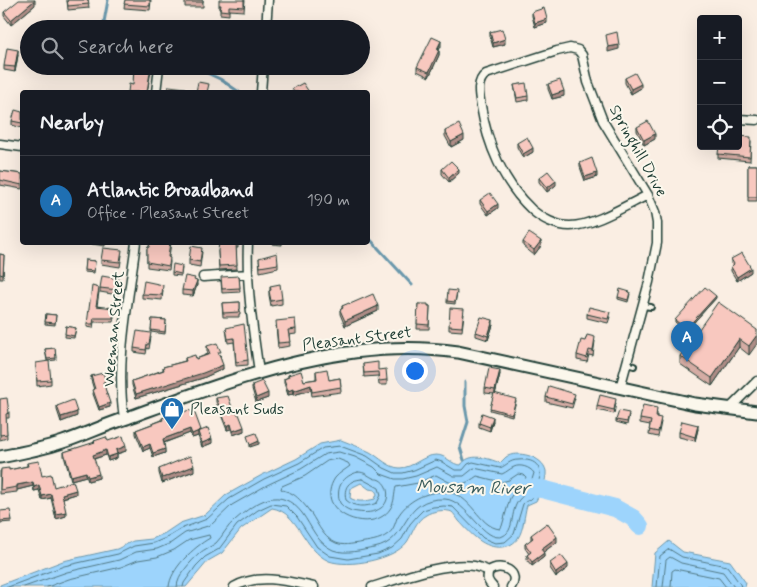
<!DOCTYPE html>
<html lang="en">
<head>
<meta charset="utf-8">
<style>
  :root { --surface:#171b24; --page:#20242c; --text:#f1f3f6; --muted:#9ea1a6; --line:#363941; --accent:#1f6fb2 }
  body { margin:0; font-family:Mynerve,sans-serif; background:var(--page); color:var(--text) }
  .controls { position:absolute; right:15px; top:15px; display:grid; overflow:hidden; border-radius:5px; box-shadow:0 5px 20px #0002 }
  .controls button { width:45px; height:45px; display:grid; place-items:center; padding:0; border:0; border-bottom:1px solid var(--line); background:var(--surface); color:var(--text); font:25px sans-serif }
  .you { position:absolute; left:414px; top:370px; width:18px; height:18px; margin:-12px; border:4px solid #fff; border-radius:50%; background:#1a73e8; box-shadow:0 0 0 8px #1a73e833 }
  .badge { display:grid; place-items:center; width:32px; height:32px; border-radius:50%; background:var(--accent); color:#fff; font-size:16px; font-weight:700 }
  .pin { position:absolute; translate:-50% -41px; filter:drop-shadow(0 1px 2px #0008) }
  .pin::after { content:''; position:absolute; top:26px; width:18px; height:15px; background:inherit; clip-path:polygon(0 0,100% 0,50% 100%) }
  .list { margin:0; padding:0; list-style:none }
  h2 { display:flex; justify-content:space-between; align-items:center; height:65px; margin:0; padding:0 20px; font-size:21px }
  h2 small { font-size:16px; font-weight:400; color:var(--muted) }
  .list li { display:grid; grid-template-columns:32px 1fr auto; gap:15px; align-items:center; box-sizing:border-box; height:90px; padding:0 20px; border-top:1px solid var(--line) }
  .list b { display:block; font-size:19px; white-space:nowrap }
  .list p { margin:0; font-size:16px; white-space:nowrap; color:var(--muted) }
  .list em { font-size:16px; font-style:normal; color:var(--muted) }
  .icon { flex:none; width:28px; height:28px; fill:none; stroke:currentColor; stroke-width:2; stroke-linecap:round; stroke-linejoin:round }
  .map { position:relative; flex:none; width:757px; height:587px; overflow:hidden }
  .search { position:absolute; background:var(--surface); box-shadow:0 5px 20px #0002; left:20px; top:20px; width:350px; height:55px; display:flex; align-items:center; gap:12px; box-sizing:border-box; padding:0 18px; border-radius:28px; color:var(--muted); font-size:19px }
  .panel { position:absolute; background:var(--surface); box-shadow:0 5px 20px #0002; left:20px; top:90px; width:350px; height:155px; border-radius:5px }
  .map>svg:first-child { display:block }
  .water { fill:#9dd4fc; stroke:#6b98ac; fill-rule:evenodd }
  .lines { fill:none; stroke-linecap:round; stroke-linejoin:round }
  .shore { stroke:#517984; stroke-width:1 }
  .stream { stroke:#6b98ac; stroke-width:3 }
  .river { stroke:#9dd4fc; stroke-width:18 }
  .lane-casing { stroke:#1f3d34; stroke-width:8 }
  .street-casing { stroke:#1f3d34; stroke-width:11 }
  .secondary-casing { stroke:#1f3d34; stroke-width:15 }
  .lane { stroke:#fbf7ec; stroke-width:4 }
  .street { stroke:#fbf7ec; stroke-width:8 }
  .secondary { stroke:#fbf7ec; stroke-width:11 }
  .wall { fill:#d5aca4; stroke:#1f3d34 }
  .shaded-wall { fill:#ae8c86; stroke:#1f3d34 }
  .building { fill:#f8c8bf; stroke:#1f3d34 }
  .labels { text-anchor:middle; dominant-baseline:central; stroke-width:4; stroke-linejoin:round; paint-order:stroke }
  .street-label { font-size:16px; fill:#1f3d34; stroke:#fbf7ec }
  .poi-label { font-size:16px; fill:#1f3d34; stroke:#fbf7ec; text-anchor:start }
  .water-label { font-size:18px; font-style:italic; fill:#385b5c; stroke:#fbf7ec }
</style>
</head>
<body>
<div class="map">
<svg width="757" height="587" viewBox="0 0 757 587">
  <rect width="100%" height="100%" fill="#faeee3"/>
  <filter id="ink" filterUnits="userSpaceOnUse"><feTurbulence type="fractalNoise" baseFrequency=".02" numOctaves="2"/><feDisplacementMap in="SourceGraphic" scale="10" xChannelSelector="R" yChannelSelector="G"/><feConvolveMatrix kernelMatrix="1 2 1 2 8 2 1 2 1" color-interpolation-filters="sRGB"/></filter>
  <g filter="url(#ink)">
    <path class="water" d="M341,440C351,444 360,447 370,452C379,457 389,468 400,468C413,468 423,455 436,455C447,455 451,465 461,465C469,452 488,458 500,463C502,461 504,459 506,457C517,450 543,456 546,471C547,481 540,493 536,501L527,505C524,515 524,529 518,538C515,543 508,547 502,547C484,549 471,534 459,521C457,518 454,514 452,512C445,509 432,511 426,515C415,521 413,533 407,542C394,560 348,568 329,561C303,550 299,512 272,508L241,529L222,553L208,561L186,587H0V585L63,561L117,549L133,541L152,539L165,533L180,523L205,515L226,495L262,475L296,459L320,444ZM361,483L369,489L375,490L377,494L375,499C366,501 358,503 350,498L351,488Z
      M669,541L683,552L730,561L746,583L745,587H652L655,553Z"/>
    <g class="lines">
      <path class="shore" d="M338,459L348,463L350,466C345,470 339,473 335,478C312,513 372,536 390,509C395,502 394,494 396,487L418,483L436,475C453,484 458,490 477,476L501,482L509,480L518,474L524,475L526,477L522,487L514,492L510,498L502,526L500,529C478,527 472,493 445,492C426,491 406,501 397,518C395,524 393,531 388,534C379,541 369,541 359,543C351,544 344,546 336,543C321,537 317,520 307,508C303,503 297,496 291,493C287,491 284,491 281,489L282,486L305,476L327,461Z
        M358,472C365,472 367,475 373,478C377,480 376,478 380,480C390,486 390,502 381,508C374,513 365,513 358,512C350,511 345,509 340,503C335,487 343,476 358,472Z
        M362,479L379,488L381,495L377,503C366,507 355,508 346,500C343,487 349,480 362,479Z
        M8,587L64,566L118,554L134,546L154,543L168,537L183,528L207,519L229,499L264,479L299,463L323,448L340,446L367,456L384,468L395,473H403L414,470L436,460L442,462L455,470H463L468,464L473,462L500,468C507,465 510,460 518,460C538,458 544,469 537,487C536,490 534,496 532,498C530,501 526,500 523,504L514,534L505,542L495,543L483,538L453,507L444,506L433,507L423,510L417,516L410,524L402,539L392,548L378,554L348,559L330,556L317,547L297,517L286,506L271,504L258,510L237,525L219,549L205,557L196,566L184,583L183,587
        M24,587L67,572L119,560L136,552L157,549L171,543L185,533L211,525L232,505L267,485L301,469L325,454L339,452L355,457L374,467L381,474L395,479H403L416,476L437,467L454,476H464L474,468L502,474C507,472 509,469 514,467C520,464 530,467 534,473L528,493C506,503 518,529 503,536C484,544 467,500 445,499C400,497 411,541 374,548C362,550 346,555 333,550C317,543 312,527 302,513C280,485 257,501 235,520C227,526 223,536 216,543C211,547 204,549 200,553C191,561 177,576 177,587
        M47,587L69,579L121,567L138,560L157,557L174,550L189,540L209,535L210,538C194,547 170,569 169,587
        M657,587L660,556L669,549L682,557L727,566L740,584L741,587
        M663,587L666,560L670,557L681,563L723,572L734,587
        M671,587L672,571L675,569L719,578L726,587"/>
      <path class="stream" d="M108,0L104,22L111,29
        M192,66L220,79L239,92
        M368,237L412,285
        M464,460L460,447L468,422L465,406V382"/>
      <path class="river" d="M518,487L542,489L615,508L633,518L640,526"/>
      <g class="lane-casing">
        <path id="lane" d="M642,306L651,307
          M627,364L634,366"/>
      </g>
      <g class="street-casing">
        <path id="street" d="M266,29L268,0
          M156,92L159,67
          M261,92L263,66
          M738,119L757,120
          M0,144L22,147
          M248,242C246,285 253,330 259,372
          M203,277L249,274
          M620,388L649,282L657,243V223L655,212L648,195L603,121L588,82L582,55L578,50L570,48L557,51L486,74C476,81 479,95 481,106C487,143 503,183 532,210C542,219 557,226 570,226C593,226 627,205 648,195
          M730,408L757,381
          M124,418C115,360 129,300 136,242
          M234,587C258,573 288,581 314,587
          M372,587C398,579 448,561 474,566C479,567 484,569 489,571
          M493,587C488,582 486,578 489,571C501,562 521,572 511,587"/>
      </g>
      <g class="secondary-casing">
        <path id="secondary" d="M0,457C21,453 42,449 63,442C84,435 105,425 127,418C232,380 345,335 458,352L695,404L757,412"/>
      </g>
      <use href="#lane" class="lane"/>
      <use href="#street" class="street"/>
      <use href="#secondary" class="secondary"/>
    </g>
    <path class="wall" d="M67,0H88L89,8L68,10Z
      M125,0H151L150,10L124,8Z
      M185,0H203V7H185Z
      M245,0L244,11L229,10V15L220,14V9H219V5Z
      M35,5L11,25L4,16V12Z
      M532,12L547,23L535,27L532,16Z
      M490,32L505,44L493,47L490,37Z
      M441,46L439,50V55L429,77L417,71V67Z
      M18,55L15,72L4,70V66Z
      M228,66H239V69L228,67Z
      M625,78L641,88L631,94L625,83Z
      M548,84L564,96L552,99L548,89Z
      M514,85L528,96V100L517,102Z
      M22,112V128L12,125V121Z
      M637,127L655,139L644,145L637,131Z
      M445,131L464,140L451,147L445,136Z
      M751,141L750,161L718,158V154Z
      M517,143L533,152L523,158L517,147Z
      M580,163L597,177L585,181L580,167Z
      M748,165H757V201H748Z
      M442,169L459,173L449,182L442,174Z
      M0,171L22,174V189L0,185Z
      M539,178L556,185L547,192L539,182Z
      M480,200L498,208L488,215L480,204Z
      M92,242H105V246L92,244Z
      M150,242H171L169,257L170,262L169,270L147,267V248L149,247Z
      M238,242V248H236L237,269L219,270L218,251Z
      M272,242H282V245L272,244Z
      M523,242L541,246L534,255L523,246Z
      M202,252L200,267L189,265V260Z
      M0,254L4,255L3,279H0Z
      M122,255L120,267L101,264V260Z
      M259,258L278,264V268L260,272Z
      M731,259L751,272L737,281L731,271V267L732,265L731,264Z
      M85,260L95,261L94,273L84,272Z
      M182,268L181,276L172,275V272Z
      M239,276L240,292L222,293L221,281Z
      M195,280L197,285L193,296L182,295V290Z
      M119,283L118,295L100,292V288Z
      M270,286L282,299V304L271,306L269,295V291L270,290Z
      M163,290L162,300L142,298V294Z
      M99,292L97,306L115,312L113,322H94L93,328L87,327V324Z
      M457,293L455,304L447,303V301Z
      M630,294L628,302L618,299V297Z
      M716,298L686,331L675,322V320Z
      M240,302V314H239V317H223L222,303Z
      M350,304L378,311L345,326L340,314V310L342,308V306Z
      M418,304L430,306L429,329H417Z
      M46,314L56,315L55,325L45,324Z
      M464,314L462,331L449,330V326Z
      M587,314L610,317L608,323L587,318Z
      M152,319L166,320L165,334L151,332Z
      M493,325L488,340L476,336V332Z
      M66,326L76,328L74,338L65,337Z
      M276,326L296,329V334L289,335L290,346L278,348Z
      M226,328L248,360V365L236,366L234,342L228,343Z
      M757,330L749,355L739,347L712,386L680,364V356Z
      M151,337L149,349L147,348L146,354L134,352V348Z
      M585,341H595L593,356L589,355L587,362L577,360V355Z
      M207,346L221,356H220L223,369L203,378L136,398L132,385V381L163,370V367L185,361V358L196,359L208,354L207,351Z
      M55,348L56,360L47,361L45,349Z
      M36,363L51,380V384L37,386Z
      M363,364L378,370L387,380V385H379L378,376L364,377Z
      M316,371L329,380L340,378L341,392L312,396L311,390L293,395V394L288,395L284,383V379L288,377V375L304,381L316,379Z
      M500,374L495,394L516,401L512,416L490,410L494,394L485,393V388Z
      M91,376L106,385H104L110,407L99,410L93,394L94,390L91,380Z
      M252,385L268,398L256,402L252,389Z
      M546,397L575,398L572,408L546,402Z
      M216,398L234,413L244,431L233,435L231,429L227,430L216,402Z
      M0,399L9,413V418H6L7,438L0,440Z
      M616,403L614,414L597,410V406Z
      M57,406L77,416L61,422L57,410Z
      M657,413V417L661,422L658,437L649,435L650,425L640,423V419Z
      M629,415L627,425L616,422V420Z
      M162,418L201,430L212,443L202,447L198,436L192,438L190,433L164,443L165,453L153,457L150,448L143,451L136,434V430L162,420Z
      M493,421L490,431L479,427V423Z
      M698,429L695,441L679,437V432Z
      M94,441H108L126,451L117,454V458L108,461L106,455L94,459L99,478L88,481L86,476L71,480L64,456V452L94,443Z
      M27,463L54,487L76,494L63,498L66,516L56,519L51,498L42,500L39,490L34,491L33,486L17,490V492L0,494V471L9,470L27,466Z
      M159,469L194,471L162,483L159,473Z
      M0,511L12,520V522L0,523Z
      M531,535L557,542L543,552L544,557L532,566L527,560V555L529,554L525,548V544L531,540Z
      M550,563L568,568L556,577L550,568Z"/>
    <path class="shaded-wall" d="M35,0V5L11,25V20Z
      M547,19V23L535,27V23Z
      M505,39V44L493,47V43Z
      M441,41V46L439,50V55L429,77V72Z
      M619,45V49L608,52V47Z
      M18,50V55L15,72V67Z
      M151,66H152L147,92Z
      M641,84V88L631,94V89Z
      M564,91V96L552,99V95Z
      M655,134V139L644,145V140Z
      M464,135V140L451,147V142Z
      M533,148V152L523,158V154Z
      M459,169V173L449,182V178Z
      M597,173V177L585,181V177Z
      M556,181V185L547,192V188Z
      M498,204V208L488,215V211Z
      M541,241V246L534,255V250Z
      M751,268V272L737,281V277Z
      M197,281V285L193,296V291Z
      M716,296V298L686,331V329Z
      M378,306V311L345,326V321Z
      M493,320V325L488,340V336Z
      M757,335V344L749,355V346Z
      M739,339V347L712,386V378Z
      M223,365V369L203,378L136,398V394Z
      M500,370V374L495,395V390Z
      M311,385V390L293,395V391Z
      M293,389V394L288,395V391Z
      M268,393V398L256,402V398Z
      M110,403V407L99,410V407Z
      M77,412V416L61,422V417Z
      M493,417V421L490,431V427Z
      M231,424V429L227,430V426Z
      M698,425V429L695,441V437Z
      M244,427V431L233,435V431Z
      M190,429V433L163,443V439Z
      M201,430L198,432V436L192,438V434Z
      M212,439V443L202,447V443Z
      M259,441V444L250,447V445Z
      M150,444V448L143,451V447Z
      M126,446V451L116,454V450Z
      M165,449V453L153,457V453Z
      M106,450V455L93,459V455Z
      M117,454V458L108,461V457Z
      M194,466V471L162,483V478Z
      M86,472V476L71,480V476Z
      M99,474V478L88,481V477Z
      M33,482V486L17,490V485Z
      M39,485V490L34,491V487Z
      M76,490V494L62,498V494Z
      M51,494V498L42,500V496Z
      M66,512V516L56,519V514Z
      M557,537V542L541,554V549Z
      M544,553V557L532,566V562Z
      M568,564V568L556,577V573Z"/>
    <path class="building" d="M19,0H35L11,20L4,12Z
      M67,0H88L89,4L68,6Z
      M125,0H150V6L124,4Z
      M185,0H203V2H185Z
      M219,0H244V7L229,6V11L220,10L221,5H219Z
      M544,8L547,19L535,23L532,12Z
      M502,29L505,39L493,43L490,32Z
      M617,32L619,45L608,47L606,35Z
      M432,37L441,41L437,49L439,50L429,72L417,67Z
      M7,48L18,50L15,67L4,66Z
      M134,66H151L147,92H128L129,84L133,85Z
      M635,73L641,84L631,89L625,78Z
      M560,80L564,91L552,95L548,84Z
      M198,82L209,84L207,92H196Z
      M303,83L309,92H294L292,89Z
      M526,83L528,96L517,98L514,85Z
      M169,86L186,88L185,92H168Z
      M15,110L22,112V123L12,121Z
      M648,121L655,134L644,140L637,127Z
      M459,124L464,135L451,142L445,131Z
      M738,136L751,137L750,157L718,154L719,146H738Z
      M527,137L533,148L523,154L517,143Z
      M592,158L597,173L585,177L580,163Z
      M451,161L459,169L449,178L442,169Z
      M748,165H757V197H748Z
      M0,171L22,174V185L0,180Z
      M548,171L556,181L547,188L539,178Z
      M490,193L498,204L488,211L480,200Z
      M529,233L541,241L534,250L523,242Z
      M150,242H170L168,257L170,258L169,266L147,262V248L149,247Z
      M219,242H238V244L236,243L237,265L219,266L218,251Z
      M191,246L202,248L200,262L189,260Z
      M103,248L122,250L120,262L101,260Z
      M277,253L278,264L260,267L259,258Z
      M742,253L751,268L737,277L731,267L734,264L731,259Z
      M0,254L4,255L3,275L0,274Z
      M85,260L95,261L94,271L84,270Z
      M173,264L182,266L181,274L172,272Z
      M102,276L119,279L118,290L100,288Z
      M185,276L195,278L194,280L197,281L193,291L182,290Z
      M239,276L240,288L222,289L221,277Z
      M144,281L163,285L162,295L142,294Z
      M280,284L282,299L271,301L269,291L271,290L270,286Z
      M92,286L99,288L96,306L115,308L113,318H94L93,324H87Z
      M705,287L716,296L686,329L675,320Z
      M620,289L630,292L628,300L618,297Z
      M448,290L457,291L455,302L447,301Z
      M373,294L378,306L345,321L340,310L343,308L342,306L349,303L350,304Z
      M240,302V309L239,310V312L223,313L222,303Z
      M718,302L757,330V335L749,346L739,339L712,378L680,356Z
      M418,304H428V306H430L429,325L417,324Z
      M589,307L610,312L608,319L587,314Z
      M450,308L464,309L462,327L449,326Z
      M46,314L56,315L55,323L45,322Z
      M481,317L493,320L488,336L476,332Z
      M152,319L166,320L165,332L151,330Z
      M295,319L296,329L288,330L290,342L278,343L276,321Z
      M244,324L248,360L236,362L234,338L228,339L226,328Z
      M66,326L76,328L74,336L65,334Z
      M137,331L151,333L149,344H147L146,350L134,348Z
      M587,335L595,337L593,351L589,350L587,358L577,355L581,340L585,341Z
      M217,343L221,352H218L223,365L203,373L136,394L132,381L164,370L163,367L186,361L185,358L195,355L196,359L210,354L207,346Z
      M55,348L56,358L47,359L45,349Z
      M49,361L51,380L37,381L36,363Z
      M378,362V370L386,369L387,380L379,381L378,372L364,373L363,364Z
      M489,368L500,370L495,390L485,388Z
      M327,369L329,380L340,378L341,387L312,392L311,385L293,391V389L288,391L284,379L289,377L288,375L301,371L304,381L317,379L316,371Z
      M103,373L106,381L103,382L110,403L99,407L93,390L95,389L91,376Z
      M262,381L268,393L256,398L252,385Z
      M549,386L575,394L572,404L546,397Z
      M494,393L516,399L512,414L490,408Z
      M600,395L616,399L614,410L597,406Z
      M228,396L234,413L237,412V414H239L244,427L233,431L231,424L227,426L216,398Z
      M7,398L9,413L6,414L7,434L0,435V399Z
      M73,400L77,412L61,417L57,406Z
      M643,405L657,408L656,417L661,418L658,432L649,430L651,421L640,419Z
      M190,410L191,412L194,411L201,430L192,434L190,429L163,439L165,449L153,453L150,444L143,447L136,430L163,420L162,418Z
      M619,411L629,413L627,422L616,420Z
      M482,413L493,417L490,427L479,423Z
      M682,421L698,425L695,437L679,432Z
      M208,428L212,439L202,443L198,432Z
      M256,433L259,441L250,445L247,436Z
      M123,436L126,446L116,450L117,454L108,457L106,450L93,455L99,474L88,477L86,472L71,476L64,452L95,442L94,441L106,437L108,441Z
      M190,456L194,466L162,478L159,469Z
      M39,461L42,476L51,474L54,487L73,481L76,490L62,494L66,512L56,514L51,494L42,496L39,485L34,487L33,482L17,485V487L0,490L1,469L9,468V470L28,466L27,463Z
      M10,510L12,520L0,521V511Z
      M547,523L557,537L541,549L544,553L532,562L527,555L531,552L525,544L533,538L531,535Z
      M561,555L568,564L556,573L550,563Z"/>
  </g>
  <defs>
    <g id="shop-pin" transform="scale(1.25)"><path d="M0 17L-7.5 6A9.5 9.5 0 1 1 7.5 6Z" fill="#1f6fb2" stroke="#fbf7ec"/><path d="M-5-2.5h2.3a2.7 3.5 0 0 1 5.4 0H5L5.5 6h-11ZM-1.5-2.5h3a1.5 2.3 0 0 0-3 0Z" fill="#fff"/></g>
  </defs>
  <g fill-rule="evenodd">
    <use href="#shop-pin" x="172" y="409"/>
  </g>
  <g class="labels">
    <g class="street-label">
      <text transform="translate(638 151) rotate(61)">Springhill Drive</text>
      <text transform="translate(114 329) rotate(-85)">Weeman Street</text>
      <text transform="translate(357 339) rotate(-7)">Pleasant Street</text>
    </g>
    <g class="poi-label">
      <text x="190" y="409">Pleasant Suds</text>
    </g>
    <g class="water-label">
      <text transform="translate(473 488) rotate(1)">Mousam River</text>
    </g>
  </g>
</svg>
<div class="controls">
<button>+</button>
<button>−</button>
<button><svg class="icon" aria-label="locate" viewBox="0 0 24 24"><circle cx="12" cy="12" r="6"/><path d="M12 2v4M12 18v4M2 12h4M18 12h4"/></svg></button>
</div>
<div class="you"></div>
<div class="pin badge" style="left:687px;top:362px">A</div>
<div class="search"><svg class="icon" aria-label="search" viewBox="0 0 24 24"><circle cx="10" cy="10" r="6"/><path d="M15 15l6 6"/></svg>Search here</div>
<section class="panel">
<h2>Nearby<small></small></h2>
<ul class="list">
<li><span class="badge">A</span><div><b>Atlantic Broadband</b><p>Office · Pleasant Street</p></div><em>190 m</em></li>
</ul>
</section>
</div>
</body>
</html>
